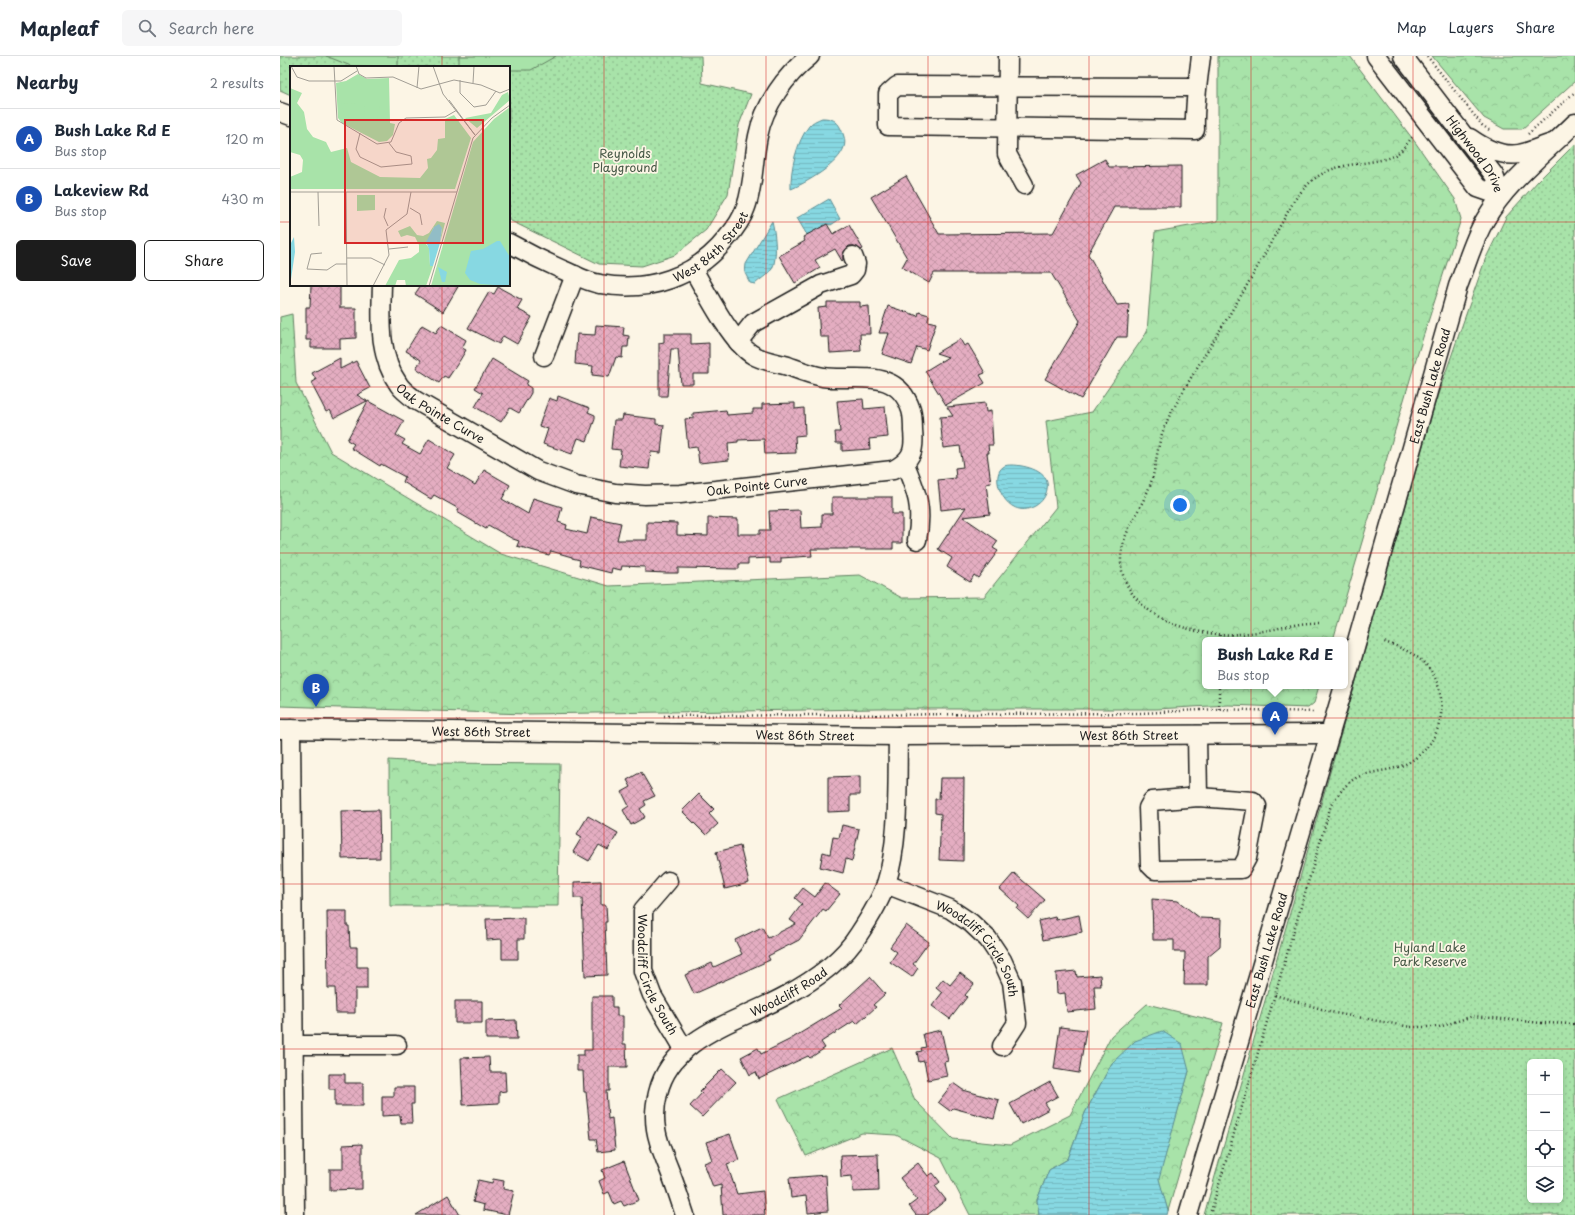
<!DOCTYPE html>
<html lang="en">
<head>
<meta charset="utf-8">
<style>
  :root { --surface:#fff; --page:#f6f6f7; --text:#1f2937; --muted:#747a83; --line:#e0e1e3; --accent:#1c1c1c }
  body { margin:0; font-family:"Playpen Sans",sans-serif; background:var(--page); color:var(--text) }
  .controls { position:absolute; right:12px; bottom:12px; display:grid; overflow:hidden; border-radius:6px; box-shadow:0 2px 6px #0003 }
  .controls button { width:36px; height:36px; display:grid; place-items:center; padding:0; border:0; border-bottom:1px solid var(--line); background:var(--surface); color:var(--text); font:20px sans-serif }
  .you { position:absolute; left:900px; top:449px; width:14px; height:14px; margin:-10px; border:3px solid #fff; border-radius:50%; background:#1a73e8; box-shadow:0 0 0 6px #1a73e833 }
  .badge { display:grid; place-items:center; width:26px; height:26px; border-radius:50%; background:var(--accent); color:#fff; font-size:13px; font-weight:700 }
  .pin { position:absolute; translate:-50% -33px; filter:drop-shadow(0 1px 2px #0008) }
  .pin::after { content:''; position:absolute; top:21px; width:14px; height:12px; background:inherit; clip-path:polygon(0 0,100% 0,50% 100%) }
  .popup { position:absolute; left:922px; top:581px; width:146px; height:52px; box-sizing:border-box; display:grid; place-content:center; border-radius:6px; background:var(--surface); filter:drop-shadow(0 1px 3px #0005); font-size:13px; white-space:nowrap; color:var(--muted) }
  .popup b { font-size:15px; color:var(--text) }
  .popup::after { content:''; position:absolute; left:50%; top:100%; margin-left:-8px; border:8px solid transparent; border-top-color:var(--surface) }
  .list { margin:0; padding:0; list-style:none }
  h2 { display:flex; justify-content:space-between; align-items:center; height:52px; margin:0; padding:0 16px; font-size:17px }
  h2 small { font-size:13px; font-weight:400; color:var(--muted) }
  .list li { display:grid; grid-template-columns:26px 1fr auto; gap:12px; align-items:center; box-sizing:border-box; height:60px; padding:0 16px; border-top:1px solid var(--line) }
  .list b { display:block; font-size:15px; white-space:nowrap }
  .list p { margin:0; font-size:13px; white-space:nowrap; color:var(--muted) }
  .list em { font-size:13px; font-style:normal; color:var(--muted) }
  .actions { display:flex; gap:8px; padding:12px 16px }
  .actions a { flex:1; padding:9px 0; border:1px solid var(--accent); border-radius:6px; text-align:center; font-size:14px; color:var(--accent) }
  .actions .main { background:var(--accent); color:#fff }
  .icon { flex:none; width:22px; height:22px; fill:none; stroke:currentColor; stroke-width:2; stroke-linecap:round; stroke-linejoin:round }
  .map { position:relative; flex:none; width:1295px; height:1159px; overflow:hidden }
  header { display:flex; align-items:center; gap:24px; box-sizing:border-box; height:56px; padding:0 20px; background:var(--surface); border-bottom:1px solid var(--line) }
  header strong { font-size:19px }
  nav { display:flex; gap:22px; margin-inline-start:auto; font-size:14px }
  .search { width:280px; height:36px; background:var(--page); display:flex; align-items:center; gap:10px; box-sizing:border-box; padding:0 14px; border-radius:6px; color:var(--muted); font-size:15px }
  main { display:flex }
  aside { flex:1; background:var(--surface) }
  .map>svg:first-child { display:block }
  .forest { fill:url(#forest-crowns); stroke:#628062 }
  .park { fill:url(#park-dots); stroke:#628062; fill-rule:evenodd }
  .pitch { fill:#a8e3a9; stroke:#628062 }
  .water { fill:url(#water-rules); stroke:#5c8d93 }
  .building { fill:url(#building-cross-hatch); stroke:#1c1c1c }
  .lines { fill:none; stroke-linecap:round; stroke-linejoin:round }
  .minor-casing { stroke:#1c1c1c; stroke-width:21 }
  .path { stroke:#1c1c1c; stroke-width:2.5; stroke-dasharray:1 3; stroke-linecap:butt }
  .minor { stroke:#fcf5e5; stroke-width:18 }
  .grid { fill:none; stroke:#d62828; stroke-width:1; stroke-opacity:0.55 }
  .labels { text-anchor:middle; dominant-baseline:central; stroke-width:3.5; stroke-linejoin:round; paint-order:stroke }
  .park-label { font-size:12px; fill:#465846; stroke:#fcf5e5 }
  .street-label { font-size:12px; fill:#1c1c1c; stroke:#fcf5e5 }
  .inset-road { fill:none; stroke:#a29e95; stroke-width:1 }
  .view { fill:#d62828; fill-opacity:0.15; stroke:#d62828; stroke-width:2 }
  .inset-edge { fill:none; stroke:#1c1c1c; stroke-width:2 }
</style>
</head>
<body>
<header>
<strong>Mapleaf</strong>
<div class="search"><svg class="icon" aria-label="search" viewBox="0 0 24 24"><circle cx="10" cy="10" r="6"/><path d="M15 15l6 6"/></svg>Search here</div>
<nav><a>Map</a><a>Layers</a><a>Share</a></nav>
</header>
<main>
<aside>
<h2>Nearby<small>2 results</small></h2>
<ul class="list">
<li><span class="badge" style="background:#1a4fb4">A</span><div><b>Bush Lake Rd E</b><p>Bus stop</p></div><em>120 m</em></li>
<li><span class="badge" style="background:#1a4fb4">B</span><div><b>Lakeview Rd</b><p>Bus stop</p></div><em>430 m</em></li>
</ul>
<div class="actions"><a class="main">Save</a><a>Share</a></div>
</aside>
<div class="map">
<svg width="1295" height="1159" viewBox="0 0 1295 1159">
  <defs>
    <pattern id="forest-crowns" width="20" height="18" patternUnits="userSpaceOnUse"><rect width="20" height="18" fill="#a8e3a9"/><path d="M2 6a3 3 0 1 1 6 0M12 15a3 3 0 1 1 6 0" fill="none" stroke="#90c291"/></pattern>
    <pattern id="park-dots" width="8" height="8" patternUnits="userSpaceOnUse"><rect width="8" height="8" fill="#a8e3a9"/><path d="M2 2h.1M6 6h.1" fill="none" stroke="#90c291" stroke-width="1.8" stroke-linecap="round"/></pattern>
    <pattern id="water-rules" width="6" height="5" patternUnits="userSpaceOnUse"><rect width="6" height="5" fill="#87d8e2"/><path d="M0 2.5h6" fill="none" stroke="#74b9c1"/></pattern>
    <pattern id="building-cross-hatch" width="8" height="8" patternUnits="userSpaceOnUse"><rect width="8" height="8" fill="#e4adc1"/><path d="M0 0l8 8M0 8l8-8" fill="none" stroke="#c394a5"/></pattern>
  </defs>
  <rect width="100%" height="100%" fill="#fcf5e5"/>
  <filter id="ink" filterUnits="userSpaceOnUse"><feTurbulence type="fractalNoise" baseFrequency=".025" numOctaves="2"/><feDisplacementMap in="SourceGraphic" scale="8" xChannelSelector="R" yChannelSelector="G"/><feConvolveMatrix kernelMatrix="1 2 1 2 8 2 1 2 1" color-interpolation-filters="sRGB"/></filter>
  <g filter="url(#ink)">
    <path class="forest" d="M938,0H1070L1135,86L1175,143L1181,163L1137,300L1053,584H925V630H1039L1034,647L1028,652L948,649L876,653H598L246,658L0,650V261L12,258L16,327L51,396L221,498L329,530L580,519L622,542L704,541L776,451L766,365L812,356L867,276L875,176L938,165Z
      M1152,0H1295V25L1242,73H1224L1204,62Z
      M109,704L155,707L280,708L278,850H110Z
      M867,948L943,967L888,1155L878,1123L909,1015L832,1007L805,1057L788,1103L769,1114L757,1144L759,1159H690L661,1102L616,1079L582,1077L526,1100L498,1043L612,992L635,1044L673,1083L730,1089L790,1059L831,980Z"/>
    <path class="park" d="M0,0H421L422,27L471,38L459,69L448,138L426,174L395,199L362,210L319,208L229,164V11H11V39L0,34Z
      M1295,88V1159H924L1156,344L1205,204L1226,161L1258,125ZM1250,1006H1280V1144H1250Z"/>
    <path class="pitch" d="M46,0H118V11L71,10Z
      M179,0H276L251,14H229V11H179Z"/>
    <path class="water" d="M542,62C551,62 557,64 561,73C564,79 566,86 564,91C559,108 526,127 511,133C510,114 517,85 529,70C532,66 537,64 542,62Z
      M549,143L560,163L551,169L547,168L527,179L517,162Z
      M492,165C495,176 498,202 492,213C488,219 480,223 475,228L470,227L465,217L466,208Z
      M732,409C744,409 771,415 767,433C766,440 762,446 755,450C727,466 708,421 723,411C725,409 729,409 732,409Z
      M882,975L902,988L909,1015L879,1123L888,1155L887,1159H759L757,1144L769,1114L788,1103L805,1057L832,1007L855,985Z"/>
    <path class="building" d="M825,103L829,111L901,110V151H834L808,198L837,249L849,248L847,281H837L801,343L765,323L800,265L771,217H654L649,227L622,211L627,202L591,141L626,120L659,178L773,177L801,127L796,119Z
      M547,168L553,178L569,169L583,193L581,194L574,190H569L565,194L563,199V204L562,205L555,193L535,204L540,212L515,227L499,200L525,185L523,181Z
      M31,229H60V252H76V282L60,283V292H31V284H26V251H30Z
      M141,229H179L163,256L135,238Z
      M218,231L242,244L237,253L252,261L237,288L223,280L219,288L188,272L209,236L214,238Z
      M547,246H580V251L589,250L590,278H580L581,295L550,297L549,281H540L538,252L547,251Z
      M608,250L638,260L639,256L649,259L648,265L656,267L647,294L637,291L631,308L602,298L609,277H599Z
      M142,269L156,277L161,269L186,284L182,292L186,294L180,304L168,322L164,320L159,327L136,312L141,304L126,295Z
      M316,269L344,271L343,279L349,280L348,291H343L342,302L336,301L329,321L312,319L313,310L295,308L297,278L315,279Z
      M384,278H411V288L429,287V318H413V328H401L398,293H391L387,340H379V287L384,286Z
      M680,283L684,290L688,288L694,298L705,317L700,319L705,327L666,349L645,315L668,301L656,297Z
      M60,302V313L76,305L90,332L77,339L87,345L54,362L50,354L46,356L41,346L31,327L36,324L32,317Z
      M212,303L248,325L246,329L251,332V337L239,357L230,352L221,366L195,351L203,337L195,332Z
      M278,340L310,352L308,356L315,359V363L307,385L298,382L292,398L263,388L268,373L259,370L269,342L277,345Z
      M583,343L584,353L605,351L608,381L589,383L590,393L562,395V387H556L555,376H560L557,345Z
      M88,345L124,365L116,379L125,384L122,388L140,398L149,383L175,399L167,412L195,429L204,414L230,429L222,443L248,458L253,442L282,451L278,466L287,469L286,473L307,478L311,461L341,467L337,484H367V466L397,467V479L428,480V462L458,463V478H480V474H490L489,455L520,454L521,472L542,471V458H552V441H612V458H622V487H613V493H531L532,500L501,502V507H490V502L468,503V508H459V513L398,512V517H386L365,516V511L342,510L341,514L332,512L331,517L299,509L300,504L292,502V501L271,495L269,499L258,496L237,490L239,485L233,483L208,469L206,473L177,456L179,453L154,439L151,443L123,426L125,421L101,408L100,410L71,392L74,388L67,384Z
      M515,347V353L524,352L525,379L515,380L516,397L485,398L484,383L458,384V386L448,387L449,404L419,407L417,391L408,392L405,363L413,362V357L446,354L447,359L473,357V353H482V348Z
      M705,347L706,356L711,355L713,389H708L709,397H707L711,427L706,428L710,458L683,461L718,485L713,492L718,495L698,522L694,519L690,526L667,511L672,502L658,493L686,451L661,454L658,424L676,422L675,412L683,411L680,390L663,392L660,361L673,360L667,351Z
      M343,359L376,363V368L384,369L381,397L371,396L369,413L339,410L341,394L331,393L334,364H342Z
      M361,716L375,740L364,745L366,749L360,753L365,761L351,769L343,754L349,750L342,736L351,731L347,724Z
      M580,720V739H570V755L548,756V721Z
      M660,722H684L683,805L659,804L661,758L655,757V743H659Z
      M419,738L434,753L429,758L438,768L426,779L402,755Z
      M99,754L100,802L62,803L61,755Z
      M308,760L338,777L328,794L319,789L309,805L293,796L302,781L297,778Z
      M562,769L579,773L572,805L566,803L563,817L540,811L543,796L550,798L553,781L559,782Z
      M460,790L469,827L445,833L436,796Z
      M734,817L765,844L748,863L737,853L739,850L720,833Z
      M321,825V849H326L327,866H325L327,919L305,920L302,842H294V826Z
      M545,827L560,838L546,855L543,853L519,884L488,900L490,904L414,938L405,919L432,907L434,911L462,898L455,884L482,871L488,882L516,868L510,864L522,848L515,842L523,832L535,841Z
      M872,843L898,845L920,862L941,863L940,890L928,900V929H904L905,896H894V884H873Z
      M47,855H67V870H69L70,891H77V911H87V933H75V957H56L55,932H48Z
      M799,859L802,876L763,884L759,865L775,861L776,864Z
      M244,862V883H238V903H222V883L207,884L206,863Z
      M626,869L649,886L633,908L638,912L632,921L610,906L617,896L610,891Z
      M796,915L797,921L820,919L821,930H814L816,953L787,956L785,937L777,938L776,917Z
      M680,917L694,928L685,939L687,941L670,963L652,950L662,937L656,932L663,923L670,929Z
      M590,921L605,938L593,949L596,951L577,968L574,965L541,986L545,992L530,1002L528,1000L479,1023L476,1016L470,1019L461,1001L478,992L481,998L509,984L562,952L559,949Z
      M312,940H332V951H337V960H343V988H346L347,1011H329V1035H326L328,1063L332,1062L335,1094L318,1096L316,1083H311L306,1036H304L303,1015H297V999H304V994H312Z
      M175,945H202V967H175Z
      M236,964L237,983H206V965Z
      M780,971L806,974L799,1017L774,1013Z
      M661,974L668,1005L664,1006L667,1020L648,1024L644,1005L639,1006L637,996L642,995L641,992L646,991L643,978Z
      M209,1001L210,1016H225L226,1035L219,1036V1047L183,1049L181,1002Z
      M442,1013L456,1026L422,1061L410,1050L422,1037L420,1035Z
      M49,1018H65V1027H83V1050H55V1033H49Z
      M770,1026L778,1040L765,1047L769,1053L741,1068L730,1048Z
      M673,1027L683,1034L719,1044L714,1063L673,1052L670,1055L658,1046Z
      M114,1031H134V1048H131L132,1067H121L120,1059L102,1060V1040H114Z
      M450,1078L459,1104L447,1108L457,1138L483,1135L485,1159H443L441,1129L433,1131L424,1107L432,1104L426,1086Z
      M82,1088V1133L50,1134V1113H63V1089Z
      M598,1098L599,1135L573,1136L572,1120L561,1121L560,1099Z
      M344,1105L359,1144L344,1150L341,1145L334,1148L329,1136L324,1138L319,1125L325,1122L322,1114Z
      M638,1107L648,1120L653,1117L660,1126L655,1130L666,1144L647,1159H636L629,1150L637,1144L620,1122Z
      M546,1119L548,1155L528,1157L526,1140L511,1142L509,1122Z
      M213,1123L224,1125L223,1133L234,1135L228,1159L203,1154L204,1149L193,1146L198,1124L212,1127Z
      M168,1139L180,1159H136Z"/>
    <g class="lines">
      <g class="minor-casing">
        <g id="minor">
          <path d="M728,0L727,98L744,129"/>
          <path d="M1096,0L1198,132L1221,140"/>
          <path id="s1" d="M1123,0L1214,119L1221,140"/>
          <path d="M917,31L617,30L608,38V70L915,74C914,49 918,25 921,0"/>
          <path d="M0,56L11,60"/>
          <path d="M1190,82C1204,92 1221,101 1239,98C1250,96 1262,90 1272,87"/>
          <path id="s2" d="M229,187C247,197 265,206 283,214C295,219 307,226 320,228C369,237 416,221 447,182C455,173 462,163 466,151C474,128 473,104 478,80C484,49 506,19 530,0"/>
          <path id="s3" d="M102,229C101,263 98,300 119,329C123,335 130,339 135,344L258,415L296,429L335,437L365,439L400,438L613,414C632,404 635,395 633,375C633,368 633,360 631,354C617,310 576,326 543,321C531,319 519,314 508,310C497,307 483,305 473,299C452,287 426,236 413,213"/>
          <path d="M458,286L473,267L541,229L571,219L575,214L576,208L573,200"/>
          <path d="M264,300L295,219"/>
          <path d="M625,408C637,437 643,451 637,484"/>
          <path id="s4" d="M1065,627L1178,230C1187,208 1193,184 1205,164C1227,126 1264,98 1295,67"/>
          <path id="s5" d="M0,673L618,680L1050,678"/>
          <path d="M11,673L15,1159"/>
          <path d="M917,679L918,741"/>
          <path d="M918,741L973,745L977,750L967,802L961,813L875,814L870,809L868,752L872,745Z"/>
          <path id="s6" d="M388,825L363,854V915L372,939L404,993"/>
          <path id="s7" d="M606,828L670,853L691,867L708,883L722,904L732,926L737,967L722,990"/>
          <path d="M14,989H117"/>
          <path id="s8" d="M405,1159C400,1144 395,1128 389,1113C384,1100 378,1087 376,1073C374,1061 375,1049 378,1037C391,980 460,965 505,940C531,926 563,904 579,878C589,863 600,845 606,828C620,785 617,726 618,680"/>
          <path id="s9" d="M908,1159L1064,630"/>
        </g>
      </g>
      <path class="path" d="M1147,0L1202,69L1209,74
        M1248,78L1295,36
        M1039,567C1025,566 1009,570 995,573C958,580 930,582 894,568C867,558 840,534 841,503C841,478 860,455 869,432C877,412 876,390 885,370C889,359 896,349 901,339C918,309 936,281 954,251C975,217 994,180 1014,145C1031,121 1047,111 1077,108C1088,106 1102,105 1113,100C1122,96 1128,86 1134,79
        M940,584V579
        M939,653V630
        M384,660L861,657L939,653L1033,656
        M995,939L1055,957L1131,971H1159L1193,960L1261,967L1295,968
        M930,1159L1051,749C1058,739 1065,728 1076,722C1089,715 1104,716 1118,711C1151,700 1168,666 1159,633C1153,606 1128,593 1104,586"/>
      <use href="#minor" class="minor"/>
    </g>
  </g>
  <path class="grid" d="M162,0V11M324,0V1159M486,0V1159M648,0V1159M809,0V1159M971,0V1159M1133,0V1159M0,166H11M229,166H1295M162,229V1159M0,331H1295M0,497H1295M0,662H1295M0,828H1295M0,993H1295"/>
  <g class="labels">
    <g class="park-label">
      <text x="345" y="97">Reynolds<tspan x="345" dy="14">Playground</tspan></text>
      <text x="1150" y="891">Hyland Lake<tspan x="1150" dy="14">Park Reserve</tspan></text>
    </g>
    <g class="street-label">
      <text stroke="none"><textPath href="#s1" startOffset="122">Highwood Drive</textPath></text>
      <text stroke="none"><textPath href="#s2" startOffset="224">West 84th Street</textPath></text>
      <text stroke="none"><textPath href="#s4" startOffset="309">East Bush Lake Road</textPath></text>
      <text stroke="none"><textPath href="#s3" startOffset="154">Oak Pointe Curve</textPath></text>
      <text stroke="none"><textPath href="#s3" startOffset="490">Oak Pointe Curve</textPath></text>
      <text stroke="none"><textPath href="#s5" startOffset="201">West 86th Street</textPath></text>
      <text stroke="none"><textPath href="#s5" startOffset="525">West 86th Street</textPath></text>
      <text stroke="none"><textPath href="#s5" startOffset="849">West 86th Street</textPath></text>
      <text stroke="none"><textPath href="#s9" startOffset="276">East Bush Lake Road</textPath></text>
      <text stroke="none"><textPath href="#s7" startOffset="118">Woodcliff Circle South</textPath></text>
      <text stroke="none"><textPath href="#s6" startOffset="106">Woodcliff Circle South</textPath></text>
      <text stroke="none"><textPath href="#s8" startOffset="298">Woodcliff Road</textPath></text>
    </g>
  </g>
  <g transform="translate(10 10)">
    <rect width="220" height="220" fill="#fcf5e5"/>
    <path d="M0,22L12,27L7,37L14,46L17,63L23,71L36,76L41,86L57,82L61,96L90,111L130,112L138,102L137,93L141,92L147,84L148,73L155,72V53L164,49L181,72L165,123H0V111L12,106L13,94L10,89L0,86ZM218,26L220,34L187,62L175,52L201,47L212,29ZM67,129H85V144L67,145ZM147,155L155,157L150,177L152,162L144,161L136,178L139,182L140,199L143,200L136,220H116L115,214H107L105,220H95L109,194L121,192L129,186V179L125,171L117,169L111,171L108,165L120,160L127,169L133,170L139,167Z" fill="#a8e3a9"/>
    <path d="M68,8L77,13L99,12L100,57L105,58L103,69L97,75L89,76L52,57L48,52L46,17L56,15ZM220,41V220H141L183,76L204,53Z" fill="#a8e3a9"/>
    <path d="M51,37L68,38V56L56,53ZM75,40H90L87,53L74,56Z" fill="#a8e3a9"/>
    <path d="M149,158L152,162L150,177L143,200H140L139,183L136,176L144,161ZM4,171L5,186L0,220V179ZM207,175H210L220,191L219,220L190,218L180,214L175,207L181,185L193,183ZM148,201L157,206L155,216H152Z" fill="#87d8e2"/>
    <path class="inset-road" d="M1,0L7,11L19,15H51L67,5M44,0L47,54L87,78L101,76L109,57L116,52L155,51L167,44M66,0L69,8L76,12L103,11L131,23L164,14L191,19L210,27L220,23M143,0L153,28L185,69M170,14V27L184,41L196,39L206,25M183,17L184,0M127,22L129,0M159,34L185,69M70,67L66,83L70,91L91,101L122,98L121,90L106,86L99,77M0,126H167M28,126L29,160M56,126L57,220M96,142L94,151L98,160M120,142L130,148L132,159M99,183L118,181M32,187L21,188L17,203L37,204L46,198H57M57,192H81L95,199M83,220L99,189L96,164L117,148L121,126M139,220L183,72L202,52L220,39"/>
    <path class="view" d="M55,54H193V177H55Z"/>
    <rect width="220" height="220" class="inset-edge"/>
  </g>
</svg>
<div class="controls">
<button>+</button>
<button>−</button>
<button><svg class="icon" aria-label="locate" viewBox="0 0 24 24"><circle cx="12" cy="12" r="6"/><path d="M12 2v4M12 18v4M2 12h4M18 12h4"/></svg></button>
<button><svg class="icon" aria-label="layers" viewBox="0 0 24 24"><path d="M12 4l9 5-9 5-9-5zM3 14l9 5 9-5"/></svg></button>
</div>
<div class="you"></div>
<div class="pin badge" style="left:995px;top:679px;background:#1a4fb4">A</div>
<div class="popup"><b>Bush Lake Rd E</b>Bus stop</div>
<div class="pin badge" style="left:36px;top:651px;background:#1a4fb4">B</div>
</div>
</main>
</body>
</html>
